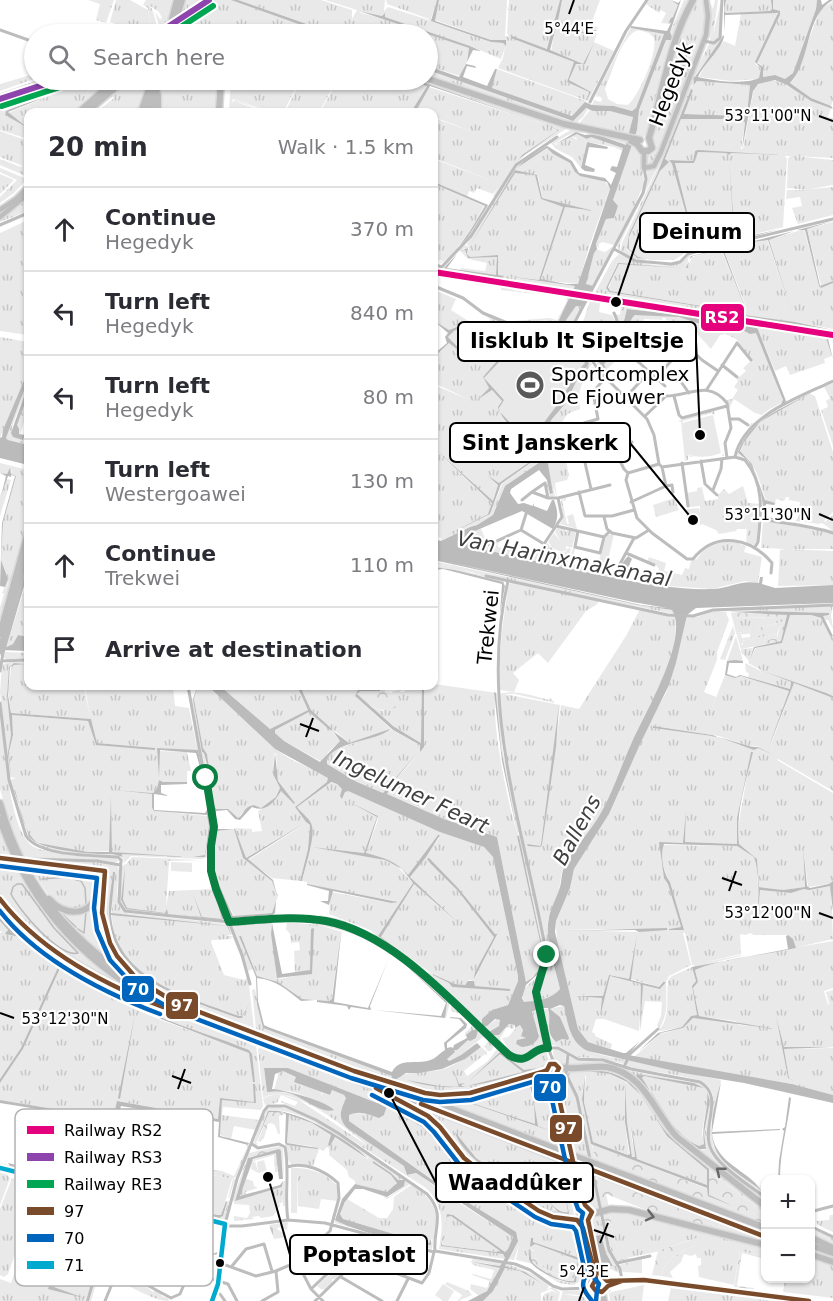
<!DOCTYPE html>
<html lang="en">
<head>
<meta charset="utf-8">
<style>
  :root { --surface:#fff; --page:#f7f7f7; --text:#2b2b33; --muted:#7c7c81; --line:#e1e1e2 }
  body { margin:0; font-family:"DejaVu Sans",sans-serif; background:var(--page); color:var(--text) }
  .controls { position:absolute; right:18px; bottom:18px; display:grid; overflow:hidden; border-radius:12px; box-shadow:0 2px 4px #0004 }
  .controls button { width:54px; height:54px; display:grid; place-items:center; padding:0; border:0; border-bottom:2px solid var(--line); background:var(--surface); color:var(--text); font:30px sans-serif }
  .stop { position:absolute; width:18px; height:18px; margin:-14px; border:4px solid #0b8043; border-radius:50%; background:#fff }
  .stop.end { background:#0b8043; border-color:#fff; box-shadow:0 2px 6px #0008 }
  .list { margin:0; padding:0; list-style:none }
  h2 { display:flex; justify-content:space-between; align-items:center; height:78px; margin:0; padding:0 24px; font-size:26px }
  h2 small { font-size:20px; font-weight:400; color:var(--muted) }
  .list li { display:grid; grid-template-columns:39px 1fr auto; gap:18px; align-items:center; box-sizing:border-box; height:84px; padding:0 24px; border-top:2px solid var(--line) }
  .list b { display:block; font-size:22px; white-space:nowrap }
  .list p { margin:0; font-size:20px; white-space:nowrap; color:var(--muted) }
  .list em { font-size:20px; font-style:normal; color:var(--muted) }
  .icon { flex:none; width:33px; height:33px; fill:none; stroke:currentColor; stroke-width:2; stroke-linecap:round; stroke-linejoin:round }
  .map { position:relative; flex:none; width:833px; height:1301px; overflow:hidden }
  .search { position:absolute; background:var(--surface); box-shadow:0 2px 4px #0004; left:24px; top:24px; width:414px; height:66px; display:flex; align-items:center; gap:15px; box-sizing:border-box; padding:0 21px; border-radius:33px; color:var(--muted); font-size:22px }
  .panel { position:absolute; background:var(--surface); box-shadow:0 2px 4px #0004; left:24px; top:108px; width:414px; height:582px; border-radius:12px }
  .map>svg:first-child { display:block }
  .grass { fill:url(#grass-tufts); fill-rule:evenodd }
  .forest { fill:url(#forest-crowns) }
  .cemetery { fill:url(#cemetery-stones) }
  .garden { fill:#e9e9e9 }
  .water { fill:#bbb }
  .pier { fill:#fff }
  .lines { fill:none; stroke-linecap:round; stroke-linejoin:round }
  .stream { stroke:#bbb; stroke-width:1.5 }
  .major-casing { stroke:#dbdbdb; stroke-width:8 }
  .highway-casing { stroke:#dbdbdb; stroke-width:9 }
  .minor { stroke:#bdbdbd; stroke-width:3 }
  .major { stroke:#bdbdbd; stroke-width:4.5 }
  .highway { stroke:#bdbdbd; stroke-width:6 }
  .major-bridge-casing { stroke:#dbdbdb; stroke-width:8; stroke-linecap:butt }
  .highway-bridge-casing { stroke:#dbdbdb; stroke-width:9; stroke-linecap:butt }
  .minor-bridge { stroke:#bdbdbd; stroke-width:3 }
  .major-bridge { stroke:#bdbdbd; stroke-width:4.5 }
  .highway-bridge { stroke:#bdbdbd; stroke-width:6 }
  .bus-1-casing { stroke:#fff; stroke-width:9 }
  .bus-2-casing { stroke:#fff; stroke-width:9 }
  .bus-3-casing { stroke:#fff; stroke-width:9 }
  .bus-1 { stroke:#7a4b2a; stroke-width:4.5 }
  .bus-2 { stroke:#0065bd; stroke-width:4.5 }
  .bus-3 { stroke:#00a9ce; stroke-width:4.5 }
  .rail-1-casing { stroke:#fff; stroke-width:10 }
  .rail-2-casing { stroke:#fff; stroke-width:10 }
  .rail-3-casing { stroke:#fff; stroke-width:10 }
  .rail-1 { stroke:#e5007d; stroke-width:6 }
  .rail-2 { stroke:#8e44ad; stroke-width:6 }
  .rail-3 { stroke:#00a651; stroke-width:6 }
  .oneway { stroke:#686868 }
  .route { stroke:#0b8043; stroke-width:8 }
  .ticks { fill:none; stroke:#000; stroke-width:2 }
  .bus-dot { fill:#000; stroke:#fff; stroke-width:2 }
  .labels { text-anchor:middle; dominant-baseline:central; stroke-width:4.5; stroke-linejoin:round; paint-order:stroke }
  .street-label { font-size:20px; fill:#000; stroke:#fff }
  .poi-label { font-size:20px; fill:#000; stroke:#fff; text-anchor:start }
  .water-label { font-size:21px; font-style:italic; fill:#3f3f3f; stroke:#fff }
  .key { fill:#fff; stroke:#b2b2b2; stroke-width:1.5 }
  .key-label { font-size:16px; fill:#000 }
  .ticks-label { font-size:15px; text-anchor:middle; fill:#000; stroke:#fff; stroke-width:4.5; stroke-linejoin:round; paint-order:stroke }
  .leader { fill:none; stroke:#000; stroke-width:2 }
  .callout-dot { fill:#000; stroke:#fff; stroke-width:2 }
  .callout { fill:#fff; stroke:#000; stroke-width:2 }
  .callout-label { font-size:21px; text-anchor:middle; font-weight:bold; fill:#000 }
  .line-badge { stroke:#fff; stroke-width:2 }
  .badge-label { font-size:16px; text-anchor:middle; font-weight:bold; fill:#fff }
</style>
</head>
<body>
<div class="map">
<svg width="833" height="1301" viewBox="0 0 833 1301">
  <defs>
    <pattern id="grass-tufts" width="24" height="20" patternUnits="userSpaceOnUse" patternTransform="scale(1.5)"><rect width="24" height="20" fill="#e9e9e9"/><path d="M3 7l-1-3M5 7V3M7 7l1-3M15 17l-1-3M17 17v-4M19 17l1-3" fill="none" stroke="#c6c6c6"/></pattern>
    <pattern id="forest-crowns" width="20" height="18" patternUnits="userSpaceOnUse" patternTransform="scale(1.5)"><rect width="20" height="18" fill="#e9e9e9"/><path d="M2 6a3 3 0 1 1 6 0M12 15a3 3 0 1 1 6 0" fill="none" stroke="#c6c6c6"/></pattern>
    <pattern id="cemetery-stones" width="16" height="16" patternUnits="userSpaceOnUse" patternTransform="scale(1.5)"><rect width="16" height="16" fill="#e9e9e9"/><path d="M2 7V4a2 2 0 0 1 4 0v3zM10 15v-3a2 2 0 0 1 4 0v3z" fill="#c6c6c6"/></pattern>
  </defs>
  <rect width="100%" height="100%" fill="#fff"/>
  <path class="grass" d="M88,0H114L106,23L96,20L100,4Z
    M116,0H130L148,10L152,30L148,8L143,5L146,0H174L167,24L161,27L159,26L155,12L160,19L162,18L159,12L149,5C153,9 153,13 155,18C159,34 153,33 140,34L141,33L110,22Z
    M185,0H203L185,14L207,0L183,17L185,13L181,15Z
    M212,0H231L326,34L237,30L211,34H176L179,23Z
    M238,0H321L352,10V19L357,10L325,0H385L384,11L388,7L429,20V19L387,4L386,0H437L431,19L491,42L503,43L506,46L504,40H491L435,20L439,0H507L505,36L509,37L507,33L509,0H560L548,49L511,38L574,62L567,82L589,92L587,100L591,92L569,80L576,64H585L594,43L583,64L551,52L555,28L585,34L590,31L597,33L594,42L614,51L588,101L498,68L503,58L505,48L501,59L470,46L385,17V13L382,16L359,11L361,13L384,19L469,48L467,62L460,76L428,66V34H347L350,20L346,34H335Z
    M562,0H600L591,24L598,28L596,30L591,29L584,32L557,25L556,24Z
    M648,0H671L678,5L673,18L669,22L671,24L661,23L666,13L661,10L659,13L646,4Z
    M684,0H691L650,127L645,136L638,139L634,138L637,130L639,110L666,40H671L672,37L670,32Z
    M695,0H704L706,14V28L657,159L653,164L649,165L646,163V154L651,151V138L677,41ZM680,39L689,51L683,70L688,74L687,78L680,72L685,49L684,46L679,43Z
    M709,0L713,9L715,0H718L713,36L721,0L719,38L715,42H710L711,16Z
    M726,0H771L772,9L770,11L726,13L724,11Z
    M773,0H817L816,9L793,73L785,79L775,75L763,77L762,66L757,62L780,15V11L773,9Z
    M833,1V100L831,106L811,98L790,83L794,79L820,10Z
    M775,12L778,15L755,64L761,68L759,79L731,81L699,77L707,61L724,41L735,46L741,14Z
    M631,27L664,34L636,108L632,111L614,106L592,105L594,100L601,102L602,98L598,96L597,98L596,94ZM638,30L649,33L654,38C658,52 639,96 628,105L617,104L608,99L605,89C612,73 621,36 638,30Z
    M722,35L724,36C720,46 702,65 695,77H693L709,44L717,43Z
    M497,69L586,101V102L572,116L492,88Z
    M428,70L570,120L584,109H588L583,117L574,125C524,111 475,93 428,75Z
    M34,74V79L0,91V84Z
    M692,79L695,85L697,81L750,85L747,114L742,116L684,114L693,90L691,89L657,174L629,234L627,248C632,257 639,258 648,260L649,259L638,257L629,249V237L660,171L668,163L665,159L681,119H733L745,122L741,149H743L754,88C771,69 793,90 809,99C816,103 823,105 831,108L828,117L833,118V158L794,156L833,160V185L810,189L833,187V215L798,224L792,208L802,206L800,197L786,199L787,190H807L787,188L788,158L791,156H785L787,159L783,227L735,239L729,157L734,239L696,247L675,163H694L698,152L726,153L729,155L731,153L783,155L695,151L693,161L669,160L672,164L695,247L674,260H638L620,252L622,243L660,163L689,87H693L690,85Z
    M38,80H55L0,98V93Z
    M69,80H83L6,111L5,115L28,128V139L0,130V106Z
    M88,80H91L87,94L93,80H112L77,112H28V127L8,113Z
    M128,80H150L139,112H96L114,98L112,97L94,112H89Z
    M163,80H218V112H159V99Z
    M231,80H300L285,109L280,108L273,112L233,99L232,103L235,100L271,112L234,101L264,112H229Z
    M301,80H337L319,112H293L286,110Z
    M338,80H411L427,85L411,112H320Z
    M417,80H426L569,127L525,155L518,162L495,196H493L499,187L493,194L477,188L474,193L469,191L467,197L434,182V159L495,182L434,158V118L476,133L434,117V112H413L429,87L557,129V131L522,155L519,159L559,130Z
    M687,89L660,162L621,241L619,251L617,246L644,193L647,172L654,168Z
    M590,110L610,111L633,116L629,137L578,125Z
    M574,128L621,139L628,143L625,145C613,140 583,129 571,134C565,136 559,141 554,144L556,145L572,136L575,139L587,140L581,168L572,157L556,149L550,142Z
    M0,131L28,141V159L23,166L0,157Z
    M632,143L642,155L644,184L630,216L614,245L602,242L599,244V248L596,245L606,219L614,218L618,206L613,200Z
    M546,145L551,148L546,146L525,160L517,168L547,148L553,154L570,163L578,174L604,180L610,188L589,247L579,282L577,284L541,280L565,207L593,211L542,198L538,176L516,170L470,244L515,172L535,175L541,199L563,207L539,280L498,275V255L470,257L467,254L469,248L463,249L461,251L465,250L468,258L497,257L496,276L460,271L461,268L485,271L487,263L468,259L459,250L465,245L469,247L467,244L513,171L522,161Z
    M0,159L21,167L28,162V178L14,193L0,203V197L17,180L0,172V168L27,179L28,177L0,165Z
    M0,174L14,180L0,194Z
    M434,184L484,206L470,231L460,244L468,237L487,206L488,205L489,206L471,234L461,246L458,245L459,247C452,254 443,267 434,262L439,263L443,260L434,261Z
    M28,197V210L26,211H28L0,224L25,212L0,222V219Z
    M28,220V335L0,331V233Z
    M833,222V281L821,286L807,229Z
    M804,229L819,286L821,288L833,283V329L795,322L793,323L833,330V333L593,296L612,261L619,254C638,263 673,274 689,255L691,256L688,259L687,269L692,257L721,250L748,312L724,250L767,239L794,319L769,240ZM617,264L661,266L619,264L608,289L610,291L708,307L717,311L709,308L609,292L606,288Z
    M612,247L613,249L593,286L587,285L586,282L595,249L605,252Z
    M457,252L444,268L502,278L503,276L575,286L573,293L447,272L446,270L439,271Z
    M437,273L572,295L557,322L551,320L514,323L513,321L549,318L557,320L567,301L566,298L557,294L543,292L542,294L510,288L513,290L537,294L501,290V287L495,285L506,287L442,276H437L434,279Z
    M434,290L456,299L451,310L470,322L449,330L434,322Z
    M590,301L600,303L599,312L612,315C626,336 607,346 589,351L577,340Z
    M623,304L833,336V338L685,314L680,315L629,309C622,316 625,328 621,337C616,348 605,353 599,363L610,377L609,378L599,368L593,355C597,352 601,351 606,349C621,342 623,327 616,314L620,315L621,307L619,306H623Z
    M576,306L582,307L571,328L566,329L562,325Z
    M481,313L511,325L537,324L540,326L487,378L510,402L503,409L524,430L556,399L541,382L549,374L558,383L579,361L548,329L544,333L542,331L545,325L550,324L555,326L554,331L584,361L585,365L577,372L562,399L560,398L561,400L538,432L540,462L505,486L493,515L477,525L469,527L441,541V538L434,536V429L437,428L434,426V385L470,400L434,383V357L449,343L459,351L487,340L496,362L483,377L489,388L477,400L492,390L502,401C494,413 504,419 512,425L499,410L504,400L485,381V377L528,331L526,330V333L497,361L487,332L486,339L461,349L448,337L454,331L469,324L471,327L487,332L490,319ZM522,435L534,442L537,455L536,459L502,484L490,514L475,521L489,513L492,503L435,450L493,501L498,485L487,475L499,483L536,457L533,443Z
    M635,315H661L684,318L697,323L723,325L734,332L744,331L748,333H758L783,401C778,406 772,407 767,411C753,420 742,439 734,453C738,443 748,431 751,423H753L762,415L755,413L734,399L729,409L727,400L732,399L738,390L734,387L738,381L737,379L746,371L743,368L752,360L736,339L726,334L720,335L711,349L690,326L687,328L683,323L666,320L664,330L666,318H662L663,320L644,319L640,330L629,336L621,347L619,346L625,352L606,370L604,364C613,356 622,344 627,332C629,325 630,319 635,315Z
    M757,327L826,338L832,356L824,359L825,363L790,375L786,366L775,371Z
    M559,329L576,343L592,364L585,373L587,374L592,367L595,368C580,384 578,387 580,409C576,411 569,412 567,415C554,429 565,451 567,466C568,472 570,475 567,480L555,483L557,497L552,483L555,496L550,497L546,482L547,480L550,494L553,493L542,435L552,419L566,403L570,405V403L567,402L577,380L589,364L587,359Z
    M0,337L28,342V371L0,438Z
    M28,380V385L12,427V435L25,436L28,422V445L8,440L6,438Z
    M833,383V446L821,410L828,407L826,401L830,398L824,387Z
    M809,393L815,396L833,452V512L824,521L825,522L833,515V532L810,525L794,524L793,522L832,530L822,523L819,524L796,521L799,515L800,502L789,500V497H786L784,501L776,499L775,505L766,501C760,484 757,462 740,453L744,442L760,422L809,394L759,421L738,450L739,455C755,463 762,489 764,506C759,488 755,464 737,455C738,442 750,427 761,419Z
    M28,395V409L20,435L16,426Z
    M714,411L724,456H722L723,453L715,415L711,413L683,421L682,423L688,455L694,457L688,456V460L691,459L685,461L681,422L678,421Z
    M0,463L28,470V525L0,623V607L4,594L2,593L8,579L1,560L3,523L16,476L11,474L12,470L7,474L0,473Z
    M7,479L11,480L0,516V496Z
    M743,486L748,503L761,504L757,541L754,545L746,543L747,529H737L736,531L719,534L716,530L702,524C700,526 697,527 694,527L700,526V506L689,507L687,493L697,491V488L702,487L705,501L718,499V495L724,489L729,494Z
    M566,497L565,501L562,500L567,524H569L567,516L573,514L577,529L560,524L563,518L561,500Z
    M674,498L679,510L656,517L653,505Z
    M765,521L798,525L833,534V549H787L833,551V585L778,586L780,550L785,549L761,548L763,522Z
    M557,528L564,529L566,532L568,530L576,532L572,548L566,546V550L562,552L554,549L548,542L554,533L561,542L555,532Z
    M480,529H481L485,538L482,539L481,546L488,547L506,538L498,543V547L535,556L543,544L545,546L547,543L556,552H565L568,548L571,549L567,564L539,558L541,553L538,558L568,565L573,548H575L572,564L597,569L604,539L608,535L614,534L608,560H606L603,572L612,574L620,565L621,566L609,577L472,547L475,531Z
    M732,541L746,546L744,552L762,557L758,583L745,581L712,589L653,585L659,569L656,565L647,562L649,557L666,563L664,571L682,575L685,568L689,569L691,561L697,559C707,545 714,543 732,541Z
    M438,562L638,605L672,610L674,614L506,580V578L504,579L483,576L504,581V584L455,570L434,567C447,562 467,573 482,575L448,566L434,565Z
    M28,577V637L18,635L13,644L6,648Z
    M512,582L599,601L596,605L586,611L548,663L538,653L513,673L519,680L514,692L500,690C498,654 503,619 509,584Z
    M833,605L831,615L833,629L828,620H825L822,616L829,615V613L758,611L730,612L732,610Z
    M640,609L675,616C681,657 649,705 633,740C621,767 612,795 597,820C586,837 571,850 563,869C560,877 561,887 557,895C554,904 549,912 548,921C546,944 555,967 560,989L558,993L538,1001C534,982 548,970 547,951L506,762L499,694C514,689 534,696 549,700L550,698L555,703L515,694H504L560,705L541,844L540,846L528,844L542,846L561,705L579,709L626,636Z
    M714,611L728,612L726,613L729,620L717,652V660L704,692L716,697L703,730L725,675L735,678L741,676L789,691L769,749L794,683L833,698V791L778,759L777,760L833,793V881L829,884L808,887L803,847L805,887L783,890L759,887L757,859L739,844L737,834L751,752L737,818V844L685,842L686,811L684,843L661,844C659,859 664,872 669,885C674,899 676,913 681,927L669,929L670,930H684L670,882C663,873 661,856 663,845L737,846L754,857C758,866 759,896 757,907C754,917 750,917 750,930L752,918L758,910L759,890L791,893L804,889L831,886L833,939L798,947L833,941V988L824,991L828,1005L826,1007L829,1004L826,992L833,990V1047H784L776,1016L788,1078L794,1080L789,1078L784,1049L833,1048V1095L792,1084L634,1057L660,1034L683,1028L693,1018L734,1022L739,1025L776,1028L744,1025L735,1021L699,1016L693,988L698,982L695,970C726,957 763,956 796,948L788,935H754L750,933L746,935L740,934L741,954L702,963L741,955V956L694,967L693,966L696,965H692L685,933H683L691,965L669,976L666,982H662L659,987L631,979L637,934L629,979L609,975L603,997L575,995L602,998L600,1017L610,976L641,984L643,987V985L661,988L663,984L666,983C666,998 669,1015 659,1028L657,1025L661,1016L662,1002L645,1001L640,1031L642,988L639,1031L604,1019H596L592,1032L595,1034V1036L612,1044L611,1049L588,1042L578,1029L557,943L556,921L570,888L574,869L609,814L648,725L666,693L676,663L686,617H697ZM653,726L719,736L752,747L757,746L776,756L758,748H756L719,737L653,728ZM617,929H667L638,932L561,930Z
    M784,614L787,615L786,621C768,624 754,631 736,633L732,617L782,618Z
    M789,615H811L822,619L830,636H833V696L763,671L791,682L790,689L757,680L761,670L748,663L749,661L742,653L737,635H741L742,638L750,637V633L771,626L780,625L777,634L742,641L741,649L753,648L749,660L756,648L782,643Z
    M733,626L735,633L725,660L720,659Z
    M736,636L743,661H727Z
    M5,652L28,653V659L6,660L4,657Z
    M16,661L28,663H13L9,667L7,695L11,735L8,752L11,778L9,752L13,735L12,715L88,721L96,745L155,748L97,743L91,719L11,713L8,690L12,665L28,664V686H84L90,717L85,686H173L175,706L189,708L197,749L189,698L207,790L205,789L198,751L157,748L159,778V751L187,752L191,771H187V782H163L159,780L157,788L153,793L114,790L152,794V808L154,811L208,816L207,807H210L212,830L208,857L202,859L131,856L124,863L118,856C102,856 42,852 31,842C20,830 13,796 10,780L16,778L9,777L0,692L2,664ZM14,790H15C20,807 23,839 42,845L88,852L110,851L111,796L112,852L122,854L124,862L118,854C102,854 39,851 31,839C21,826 18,806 14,790Z
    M434,684L497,693L503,753L519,832L517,833L521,836L545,951V959L543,961L544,963L535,985L536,1002H524C519,986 533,984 539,973C541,970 541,966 542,963L537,973L526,982L497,837L444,819L387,794L392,784L418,754L390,784L383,793L357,782L327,764L328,757L332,751L390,730L349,743L335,731L333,732L340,741L329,751L322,762L284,741L275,733V730L309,712L332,729L311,710L300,686H360L355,696L392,730L420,745L421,748L424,747V686ZM496,692L501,748L517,832C508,805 490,718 496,692ZM517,836H519L544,955L543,954Z
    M197,686H208L275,749L292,760L325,775L328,778V782L337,784L342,789L343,797L345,791H348L425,825L484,847L493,857L518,976V981L508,1005L492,1010L482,1027L487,1026L497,1019L501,1022L498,1027L503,1031L509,1024L515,1025L513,1029L507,1027L500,1038L505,1050L409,960L362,932L319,918V915L340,919L376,935L370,930L329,914L331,892L391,903L395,901L307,885V882L302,881L311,847L312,827L297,807L326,782L295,807L307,823L310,825L308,849L300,881L272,878L248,860L305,824L245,858L234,828L252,829V832L262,831L258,811L269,805L281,791L295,803L278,781L276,753L274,754L273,774L280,788L276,797L261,808L254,805L242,813L238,819L228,809H215L213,803L217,827L215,826L192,701L193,697L202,752L204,753L209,776L207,754L203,748L194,699ZM344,799L377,815L378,820L366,853C382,857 397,861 408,875L438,835L439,838L410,877L458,924L414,884L381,937L431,973L427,972L378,936L413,883L398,867L380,858L312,847L364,853L377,817ZM428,859L459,889L495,934H497L502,925L475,978V972L495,937L458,891ZM434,974L455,984L465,985L469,980L474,981L475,986L510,990L452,987L449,983L433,975Z
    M220,686H297L308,710L270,729Z
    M396,686H406L405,689L400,691V692H404L409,686H422V743L393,726L369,706L383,711L397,691Z
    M0,710C5,739 7,832 34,847C47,854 100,858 117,858L119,861L114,863L24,858L12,831L0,789Z
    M0,825L10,856L0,854Z
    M217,828V831L234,829L243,858L272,881L278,896L272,913L234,916L216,879L231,917L273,914L276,915L274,918L229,920C219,894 200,854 217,828Z
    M132,857L201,860L167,861L169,862L166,907L169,891L214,889L226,920L126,910L120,902L122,866L126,864Z
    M0,862L14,864L40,904L77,947L106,973L153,1002L80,964L28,929L0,897Z
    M39,862H93L117,866L119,870C118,886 113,904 127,913L228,924L233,934L227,936H234L246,969L232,936L231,939L212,940L211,942L224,975L244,980L248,977L254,1028L171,997L138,978L115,953L104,922L106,869ZM113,872H115C113,891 110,909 113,927C122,983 194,999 239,1016H242L248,1003L243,1017L238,1018C195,1002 139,990 118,945C114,938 111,931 110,923C107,906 111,889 113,872Z
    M28,865L91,871L97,874L99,883L90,904L74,911L54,903Z
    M100,889L105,934L133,979L76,933L54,905L82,912Z
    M0,900L19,924L110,983L150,1003L256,1045L263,1106L261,1110L223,1107L222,1115L259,1120L256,1130L234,1126L231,1139L220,1135L222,1099L256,1103L255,1084L254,1102L220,1098L218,1119L118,1101L112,1119L0,1100V1083L23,1049L62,964C87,979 111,998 137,1010C172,1026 213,1037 249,1053L253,1081L255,1082L251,1052L249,1050C205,1032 133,1013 98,983L10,928L0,917Z
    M303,920C369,927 403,957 450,1002L446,1018L444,1015L447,1002C404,961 380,937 319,925L342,932L331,1001L301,999L278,982L257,976L241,936L253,969L248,971L231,924L272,922L271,934L279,979L312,973V928L311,970L295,973L294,951L300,950L299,942L291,943L290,934L286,929L287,922L317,925L303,921H285Z
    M0,921L8,930L6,934L20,937L60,963L21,1048L0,1079V933L3,932L0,931Z
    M692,967L696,981L692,986L697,1015L691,1016L682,1027L661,1031L659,1030C671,1017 666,997 668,980L672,976Z
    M255,989L263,1028L388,1074L392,1076V1081L259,1031L256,1029L252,990Z
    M453,1005L495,1044L491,1051H488L484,1047L488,1041L483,1037L461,1055L448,1061L447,1059L455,1052L454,1050L478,1031L472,1030L465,1036V1033L472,1026L461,1014L451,1011V1006Z
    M562,1006H564C575,1052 582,1051 626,1060L624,1064L599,1058L578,1057L558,1046L548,1044L540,1009H549C551,1022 544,1032 555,1042L562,1039L568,1040L560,1017L550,1009Z
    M537,1010L545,1044C534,1051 525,1061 511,1055L502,1038L508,1037L517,1027L520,1025L523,1030L521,1035L526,1038L517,1040L516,1044L525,1047L536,1042L539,1033L534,1024L532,1013Z
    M257,1037L390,1086L388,1089L258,1039Z
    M261,1046L386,1095L382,1101L377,1103L288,1068L264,1069L267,1092C285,1091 304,1095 317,1107C310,1094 289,1090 274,1090L279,1072L283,1071L296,1077L295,1082L302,1085L301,1088L303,1085L322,1092L321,1096L323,1093L330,1095L332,1090L344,1095L346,1098C341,1110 337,1118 347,1128L405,1166L406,1173L409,1175L416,1173L449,1196L447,1200L451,1202L453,1199L513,1237L508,1249L505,1252L451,1214L446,1217L443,1238L447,1217L451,1216L500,1251L498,1252L448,1246L442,1245L443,1242L441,1246L503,1254L505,1259L439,1249C443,1227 445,1206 426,1188L339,1132L281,1102L282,1101L295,1106L298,1102L281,1095L277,1103L265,1105L263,1099C274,1091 287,1096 299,1100L368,1146C348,1129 290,1081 263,1098L258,1049Z
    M481,1047L487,1052V1056L485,1054L464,1071L467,1076L488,1061L497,1049C508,1053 516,1066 530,1058C535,1055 537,1051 543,1049L546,1050L548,1061L545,1069L467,1093L418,1090L394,1082C405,1068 427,1074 444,1069C458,1064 469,1056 481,1047Z
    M557,1049L566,1054L565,1066L554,1061L553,1051Z
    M569,1057L608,1063L631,1071L702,1084C721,1102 700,1124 709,1145C717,1165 749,1185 765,1199V1205L673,1130L646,1088L634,1076L600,1064L567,1066ZM636,1074L694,1083L704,1089L696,1085L644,1076L642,1078C657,1100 674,1136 699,1146L704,1144L702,1133L708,1097L710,1101L704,1133L706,1147L705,1150C682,1149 663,1109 651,1093C647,1086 640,1080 636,1074Z
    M628,1060L721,1080L711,1125L713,1145L722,1159L764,1192L765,1197C748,1183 721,1168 712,1147C706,1134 711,1120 713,1106C714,1099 713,1091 707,1085C697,1076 647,1071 631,1068L627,1067Z
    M593,1067L616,1071L636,1082L666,1126L765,1209V1213L709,1171L707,1167C694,1156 680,1146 668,1134C643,1106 636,1061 585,1071L610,1074L631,1085L641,1095L667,1135L707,1170V1185L637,1159L630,1125L635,1158L632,1157L627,1122L625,1091V1122L629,1155L593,1142L584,1102L586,1076L585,1075L582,1095L584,1110L595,1159L590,1157L577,1096L568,1077L567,1068Z
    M565,1068L576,1097L599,1210L593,1211L585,1201L558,1080L560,1069Z
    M546,1073L552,1079L555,1094L549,1097L556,1096L580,1204L578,1215H576L569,1180L568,1181L574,1215L565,1217L543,1213L474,1166L445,1132L400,1099L561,1163L558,1146L417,1093L451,1096ZM543,1078L532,1082L534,1097L532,1098L529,1083L469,1102L535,1124L534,1102L538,1126L468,1102L469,1099ZM521,1169C535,1177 550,1213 568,1212L561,1214L533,1184L530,1198L525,1194V1181Z
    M392,1088L556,1150V1155L391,1090Z
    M389,1097L409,1105L432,1120L456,1150L537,1213L556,1220H572L581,1227L592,1272L583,1274L579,1282L574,1285L559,1283L544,1273V1271C554,1278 565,1286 576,1281L579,1254L572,1223L553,1222L538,1217L451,1163C451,1141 409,1115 391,1108L422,1127L439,1144L449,1159L450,1164L539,1219L554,1224L571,1225L578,1257L533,1242V1238L530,1246L535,1244L572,1258L568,1278C555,1274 533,1266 535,1251L531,1249L533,1264L516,1260L519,1245L514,1260L508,1259L518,1238L349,1122V1115L352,1113L384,1114Z
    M272,1106C314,1109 376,1160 410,1184L387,1199L383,1196L389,1197L400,1189L402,1179L398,1180L391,1173L373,1163L391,1175L397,1182L389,1192H384L355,1184V1181L349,1177L347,1170L329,1155V1148L327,1146L324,1151L319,1149L313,1166L292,1165L288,1160L285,1144L317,1149L311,1146L287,1143L289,1115L312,1123L331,1135L329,1145L335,1137L367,1159L369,1158C342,1140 301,1106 268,1111L256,1143L258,1144L256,1145L254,1142C258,1131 261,1112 272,1106Z
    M246,1145H250L236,1177L233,1178L235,1180L229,1198H228L233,1179L197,1172L189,1209L187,1208L197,1168L222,1171L234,1176L247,1148Z
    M275,1153L277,1154L278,1172H275L274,1155L253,1161L252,1163L255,1161L258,1172L257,1162L264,1160L267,1171L258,1173L251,1169L252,1164L246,1179L253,1181L254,1186L258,1188L245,1192L246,1194L266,1189L239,1196L252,1160Z
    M0,1163L219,1218L223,1216L227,1201H229L225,1219H208L140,1202L138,1200L0,1165Z
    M598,1166L765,1230V1236L599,1172Z
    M298,1168C314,1169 325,1174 337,1185L338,1201L321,1199L319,1209L298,1206Z
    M0,1170L33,1179V1181L5,1173L10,1178L0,1205Z
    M12,1178L28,1181L18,1211L21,1212L19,1221L26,1224L8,1274L4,1277L0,1275V1209Z
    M36,1179L133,1203L135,1209L132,1205L114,1201L109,1226L86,1301H0V1279L11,1283L29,1229H42L48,1216L53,1210H57L62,1190L82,1195L75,1213L60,1209L59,1211L75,1216L86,1195L111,1201L35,1182Z
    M283,1181H285V1206H283V1199L282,1203H279L280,1206L273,1216L261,1218L259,1216L252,1217L254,1219L245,1220V1218L244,1220L234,1221V1216L247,1218L250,1213L249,1205L234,1204V1201L282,1187Z
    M411,1185C425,1193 433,1201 437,1217L432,1249L335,1223V1220L368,1231L420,1245H429L433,1240L431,1239L429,1243H424L344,1220L340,1214L347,1199L379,1218H387L393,1209L394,1197Z
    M609,1211L630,1213L765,1247V1256L740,1251L734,1285L699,1277L698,1266L701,1265V1258H697L696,1254L691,1256L684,1254L681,1262L670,1272L673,1278L661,1276C665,1258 681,1252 696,1245L689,1240L656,1252L626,1258C613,1249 613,1226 609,1211Z
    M599,1213L607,1246L619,1268V1273L610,1269L600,1270L590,1219L593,1214ZM601,1235L606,1253L613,1265L601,1266L594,1236Z
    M830,1215H833V1232L818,1225L816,1221L829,1220Z
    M720,1223L765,1240V1244L718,1232Z
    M810,1227L833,1238V1246L811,1234Z
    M473,1259L502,1263L500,1266L479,1262L500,1268L489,1289L479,1296L470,1289L471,1284L487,1288L490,1281L472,1275L473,1274L491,1279L494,1270L473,1265L471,1262Z
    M811,1259L833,1266V1298L783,1292L785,1279L810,1278Z
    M344,1261L346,1264L343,1271L335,1279H332V1283L325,1290L321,1289L317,1286L328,1276L334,1274L335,1269L343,1266Z
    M506,1264C521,1268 536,1275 549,1285L547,1290L552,1287L560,1292L558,1301H542L544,1294L552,1291L559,1294L551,1289L541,1293V1301H483L490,1294L505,1268L520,1271L540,1283L528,1274L505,1266Z
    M119,1276L144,1285L153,1292L155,1290L162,1294L161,1296L168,1298L169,1301C150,1301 133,1284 115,1283L116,1277Z
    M644,1285L642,1301H610L609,1294L611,1292Z
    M671,1288L777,1301H668Z
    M588,1290L598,1301H596L590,1294L581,1295L562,1294L583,1297L589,1296L594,1301H560L563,1291Z"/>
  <path class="forest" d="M577,134L588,139L591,136L624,148L623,151L614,147L587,142V140H580L572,136Z
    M731,613L784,614L783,618L732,617Z
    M786,621L781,641L741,649L740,645L777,638L780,625L771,626L754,633L737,635L736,633C753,631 768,624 786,621Z
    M362,690H385V692L392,693L393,691H397L396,707C381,715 369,706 358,695V692Z
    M269,1112H282L286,1114L279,1116L280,1134H278L275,1125L271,1123L268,1124L264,1138L260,1142L258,1141Z
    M592,1144L708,1189L709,1171L765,1213V1226L595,1159Z
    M280,1146L283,1149L284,1179L281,1151L249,1157L235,1201H232L249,1153Z
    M599,1177L720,1223L718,1232L648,1212L649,1211L606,1194L609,1208L602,1210L595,1181Z
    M118,1204L133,1208L132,1212L121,1208L119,1209L91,1301H89Z
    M609,1211C613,1226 613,1254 630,1259L617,1261L611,1250L602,1212Z
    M696,1238V1245C681,1252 665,1258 661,1276L652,1275L658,1251Z
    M531,1250L535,1251C533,1266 555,1274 567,1278L572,1258L578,1260L574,1281C564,1283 535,1269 531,1260C530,1256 531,1254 531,1250Z
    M740,1251L765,1256V1259L742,1253L737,1286L754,1288V1290L734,1287Z
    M642,1259V1273L623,1272L619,1265Z
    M447,1282L469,1291L472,1295L458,1301L462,1295L445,1284Z"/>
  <path class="cemetery" d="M699,508L700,521L688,516L686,520L694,524L693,525L686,522L687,509Z
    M288,1222L287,1230L279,1227L277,1229L285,1234L286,1237L274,1239L269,1225Z"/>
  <path class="garden" d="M548,329L552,333L554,331L585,363L577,372L563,398L560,399L561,401L539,429L538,439L534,442C523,435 500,419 499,406L504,400L484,378L508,352L515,359Z
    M713,415L721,453C711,457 695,459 686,453L682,423Z
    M777,634V638L743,645L742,641Z
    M745,663L761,671L757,680L748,677L749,673L746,672Z
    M171,862L192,863V872L171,871Z
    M291,1168H298L297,1213H291Z
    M197,1172L232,1179L221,1216L189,1209Z
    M443,1284L454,1291L448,1301H443L435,1295Z"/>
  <path class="water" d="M231,0H238L335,34H326Z
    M437,0H439L435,21L491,40H506V46L503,43L491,42L431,21Z
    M560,0H562L557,25L584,32L591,29L598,31H590L586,34L556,27L550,50L583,64L594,43L585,64H576L569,80L591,92L587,100L589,92L567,82L574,62L511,38L512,36L547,49Z
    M671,0L678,3L681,0L670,32L672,37L671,40H666L639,110L637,130L613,200L618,206L614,218L606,219L596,244L597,249L594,253L586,284L593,286L582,307L576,306L559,330L587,359L589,364L577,380L566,403L552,419L543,435L553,493L550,494L547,480L539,470L511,489L510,493L518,504L524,503L533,506L534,503V506L547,511L552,500H554C558,511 559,518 553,529L522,511L475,531L472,547L609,577H611L628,556L632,559L628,568L626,567L620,575V579C651,585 682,590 713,589C732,588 738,580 759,583L760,577H763L762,584L775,588L833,585V603L696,608L687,615L676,663L669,685L641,742L609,814L574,869L570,888L556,921L555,932L578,1029L588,1042L623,1053H626L639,1042L628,1055L792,1084L833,1095V1103L744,1083L683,1073L588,1051C570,1043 568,1024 564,1006L560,1005L550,1009L560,1017L569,1038L568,1040L562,1039L556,1042C544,1031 552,1021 548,1008H540L532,1012L539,1036C537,1043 529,1047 522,1047L516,1044L517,1040L526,1038L521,1036L523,1030L520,1025L515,1028V1025L509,1024L499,1035H492L489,1032L499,1026L500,1020L495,1019L487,1026L482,1027V1019L492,1010L508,1005L518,981V976L493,857L484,847L440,832L348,791L345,792L342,799L340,796L342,789L337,784L331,782L297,807C301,813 311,819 312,826C315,839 305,867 302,881H300L308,849L310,825L306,822L295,807L327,782L328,778L275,749L208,686H220L270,729L308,710L297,686H300L311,710L332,729L330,730L309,712L275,730V733L284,741L320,762L340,741L333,731L349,743L390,729C378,742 327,741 327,764L357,782L383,793L417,753L392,784L387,794L444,819L497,837L526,982L533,977L543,964L539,973L526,985L522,998L524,1002C537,1001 552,999 560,989C555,966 544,940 549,917C551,907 557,897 560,887C562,880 561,873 565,865C574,849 586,836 596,821C612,796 620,768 632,742C644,715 690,638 672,610L638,605L438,561L434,563V539L441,541L470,527L477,525L493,515L505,486L540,462L538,436L539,429L561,400L574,376L585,363L554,330L575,286L504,276L502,278L494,277L444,268L457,254L447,268L496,275L497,257L468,258L465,250L460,251L468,248L467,254L470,257L498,255V275L539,280L563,207L541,199L535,175L515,173L470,245L515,170L537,175L542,198L594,211L565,207L541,279L566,284H578L610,189L607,182L580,176L575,172L570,163L553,154L547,148L517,168L525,160L547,146L572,161L579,173L605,178L611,185L616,173L610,170L612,166L617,167L623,148L591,137L587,139L577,134L554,145L576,132L585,135L595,134L626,145L633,117L610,111H593L586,108L573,121L428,70V66L459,77L466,64L475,66L476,68L467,66L463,77L487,86L495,69H497L492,88L572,116L585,102L592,105L614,106L632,111L636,108L664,34L631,28V26L667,31L671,23L669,22L671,18L673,17L678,5Z
    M724,0H726L724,11L726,13L770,11L772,9L771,0H773V9L780,11V15L757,63L763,67V77L775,75L785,79L793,73L816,9L817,0H821L822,5L829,0H833C804,16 812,60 790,83L811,98L831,106L833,109L811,101L787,85L775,80L758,84L753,91L742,150L745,122L733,119H681L665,159L669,162L660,171L629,237V249L638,257L649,259L637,258L627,248L629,234L657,174L691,89L693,90L684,114L742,116L747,114L750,85L697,81L694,85L693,77H695L724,35C724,47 704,63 698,77C714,81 744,85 759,78L761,68L755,62L778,13L725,15L724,32Z
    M359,11L382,16L385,13V17L470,46L481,51L473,50L467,62L469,48Z
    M680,39L686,42L689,48L684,70L688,74L686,78C675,71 682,60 685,49L684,46L679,43Z
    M66,80H69L0,106L2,101Z
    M83,80H88L8,112L28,128L5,115L6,111Z
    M411,80H417L559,130L519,159L522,155L557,131V129L430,86L416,111L411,112L427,86Z
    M587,142L608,147L607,149L589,147L585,165L595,169L594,172L585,171L581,168Z
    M698,150L783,155L731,153L729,155L726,153L698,152L694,163H675L696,247L728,241L692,250L685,254L695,246L672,164L669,160L693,161L695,151Z
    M729,157L735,239L781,229L731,242L734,239Z
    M434,182L488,205L468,237L460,245L470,231L485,206L434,184Z
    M833,221L807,229L820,286L833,281V283L821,288L819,286L805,230H797Z
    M794,231L769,240L794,319L768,240L746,243Z
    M744,244L724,251L747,312L722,250L693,256L689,260L688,268H686L691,256Z
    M618,263L683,268L619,264L608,287L610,291L708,307L716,311L795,322L833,330L715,312L709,308L609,292L606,288Z
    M627,309L680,315L685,314L833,338L828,339L833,359L826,338L757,327L786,401L785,403L764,414L781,404L783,400L756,333L750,334L744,331L734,332L723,325L697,323L679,317L635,315C629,320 628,329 625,337C620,347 612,357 604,364L609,376L598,361L619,340Z
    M434,321L449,330L470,322L469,324L454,331L448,337L460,349L486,339L487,332L497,361L526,332L501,323L528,331L484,378L504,400L499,408L500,412L521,434L534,442L537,455L536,459L501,484L490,514L445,536L488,514L492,503L435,449L493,501L498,485L487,475L499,483L535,458L536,455L533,443C522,435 501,422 498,407L502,401L492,390L477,400L489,388L483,377L496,362L488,341L459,351L449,343L434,357V354L447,343L445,337L448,333Z
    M28,371V380L6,438L8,440L28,445V465L0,458V438L2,437L3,430Z
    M28,385V395L17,425L19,429V434L25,435L23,440L13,437L11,433Z
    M809,394L760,422L744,442L740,451L752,464L765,500L775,503L774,505L766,504L765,516L783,521L764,518L763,517C764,499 759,476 748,461C745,457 740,456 738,452C751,418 780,410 809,394Z
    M10,468L11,474L16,476L3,523L1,560L8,579L5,587L0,586L2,523L15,476L11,475V477L8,476L1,496L6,476L0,473L7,474Z
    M434,567L455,570L503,582L505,586L500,613L502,584L443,569L434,570Z
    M758,611L829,613V615L823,616L833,636H830L821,618L811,615H790L782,643L755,648L749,661L754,647L781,641L787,615L731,612Z
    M18,635L28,637V651L0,650L13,644Z
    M735,660L743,661V663H729L727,674L736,677L740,675L790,689L791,682L763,671L826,693L833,696V698L794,683L768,749L789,691L741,676L735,678L725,675L727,661Z
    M14,663L28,664L14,665L10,667L8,695L11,713L91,719L97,743L155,748V750L96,745L88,721L12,715L13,735L9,752L11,778L8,752L11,735L7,695L9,667Z
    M360,686H364L366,688L380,689V691H360L357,694L393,726L421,743L422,686H424V747L420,752V745L393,730L355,696Z
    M197,687L194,699L196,710L203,748L207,754L210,776L204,753L202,752L193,699Z
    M494,692L496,693L501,748L517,832L502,761Z
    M559,705L556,747L542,845L540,847L528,846L527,844L540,846L541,844Z
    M653,726L712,735L752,747H758L776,756L758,748L754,750L719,737L653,728Z
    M157,748L198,750L206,789L196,753L160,750L159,778Z
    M751,752H753C746,781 735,814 739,844L757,859L759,887L783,890L805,887L803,846L807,886L810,888L829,884L833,881V911L830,886L809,890L804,889L791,893L760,890L758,910L752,918L749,930C750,917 754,917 757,907C760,897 758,866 754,857L737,846L664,844C660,854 663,874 670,882L684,930H669V929L681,927L668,884L664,878L659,842L683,843L686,811L685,842L737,844V818Z
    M275,753L278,781L295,803L294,804L281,791C274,803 265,813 252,807L240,820L235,819L227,810L216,811V825L213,803L216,809H228L238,818C245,814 243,807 254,805L261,808L276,797L280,788L273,774Z
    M159,780L163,782H187V784L161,785V793L169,796L154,794V810L205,813L208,808L210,826L205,857H193L205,855L209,826L207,815L154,811L152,808V794L114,790L153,793L157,788Z
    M14,790H15C20,806 23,833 38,843L88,852H109L111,796L112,852L189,857L122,854L123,862L122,857C115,853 107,854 99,854C82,853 40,850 29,837Z
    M344,799L378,816L366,853C382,857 397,861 408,875L438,835H440L426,857L410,877L458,923L414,884L381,937L431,974L378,936L413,883L402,869L385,860L312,847L364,853L377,817Z
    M305,823L248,859L273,880L277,895L272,881L243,858L234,829L217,831V829H235L246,858Z
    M517,836H519L544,955L540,941Z
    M429,858L459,889L495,934H497L502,925L474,979L475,972L494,937L458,891L431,864L427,859Z
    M125,867L123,900L127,908L165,913L167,909L168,914L201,917L193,894L202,917L222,919L215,893L224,918L221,920L126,909L121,900Z
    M113,872H115L111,913L228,926L231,934L227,926L111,915C116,980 188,997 239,1016H242L249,1003L242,1018H238C191,1000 117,983 110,923C107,906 111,889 113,872Z
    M216,878L233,916L272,913L276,901L275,913L272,915L232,918L218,888Z
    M307,885V884L398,902L391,903L333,891L329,905L320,901H328L329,891Z
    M0,917L17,933L98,983C135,1014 203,1031 249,1050L252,1054L255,1082H253L249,1053L161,1019L120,1001L62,964L23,1049L0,1083V1079L21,1048L60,963L20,937L5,934L8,930L0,921Z
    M272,923L282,974L310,970L311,929L314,928L312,974L277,978L271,934Z
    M667,928V930L639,932L635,930L561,931Z
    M341,934L334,1002L368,1008L388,960L370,1006L371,1010L351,1007L349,1010L347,1006L317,1002V1000L329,1001L332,999Z
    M637,934L631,980L659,987L663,982H666L660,989L643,985L640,1031L641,984L610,976L600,1017L602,998L575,996H603L609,975L629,979Z
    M788,935L793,939L796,948C763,956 726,957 695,970L698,982L693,988L699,1016L776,1029L693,1018L683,1028L661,1033L639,1051L658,1033L682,1027L691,1016L697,1015L692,986L696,981L692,967L788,949L786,936Z
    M239,936H241L257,976L278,982L302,999L315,1000L301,1001C286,989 276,980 257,978L258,1001L264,1025L268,1027L392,1072C400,1056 418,1066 433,1059C437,1057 441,1052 445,1050L444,1043L464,1025L459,1019L450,1018V1017L461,1018L467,1024L466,1028L447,1043V1048L451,1047L453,1048L454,1045L467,1038L466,1035L472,1030H478L476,1038L470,1041L468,1040L457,1050H454L455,1052L447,1059L449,1061L461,1055L477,1043L481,1047L465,1059L442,1069L419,1073H406L400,1077L395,1080L384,1115L379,1118C369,1114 359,1110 349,1115V1121L441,1186L516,1232L518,1241L505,1266L525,1272L541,1283L520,1271L505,1268L493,1291L483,1301H468L487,1291L500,1268L473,1262L500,1266L505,1258L503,1254L441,1246L442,1241V1245L448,1246L497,1252L500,1251L451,1216L447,1217L443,1238L447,1214L453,1215L505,1252L508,1249L513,1237L416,1173L407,1175L404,1166L347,1128C337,1117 341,1110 346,1098L344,1095L332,1090L330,1095L294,1082L296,1077L283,1071L275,1074L272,1089C285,1090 326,1101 334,1110C322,1114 305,1099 292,1094C284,1091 276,1091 267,1092L264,1068H288L377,1103L386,1097L392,1076L263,1028L257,1004L256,977Z
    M395,955L447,1002L445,1018L374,1010L441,1016L446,1003Z
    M433,974L455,984L465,985L468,981H474L475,986L510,989V991L452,987L449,983L433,975Z
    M135,1014L120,1099L118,1098Z
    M776,1016L784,1047H833L784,1049L789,1078L794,1081L788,1078Z
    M500,1052L524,1070L538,1068C492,1082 455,1096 407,1080L439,1086L459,1087L453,1069L459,1084L465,1083L461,1085L463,1087L523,1072L500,1054L468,1082Z
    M595,1070C642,1074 643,1106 669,1135C681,1148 696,1157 709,1169V1195L733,1206L708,1196L707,1188L591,1144L582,1099L585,1075L584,1102L593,1142L628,1155L630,1154L625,1122V1085L627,1122L632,1157H635L631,1125L637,1159L707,1185V1170L667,1136L641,1095L627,1082L610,1074L585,1071Z
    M637,1074L694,1083L704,1088L644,1076L642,1078C656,1099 674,1136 699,1146L704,1144C701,1126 709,1108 707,1092L710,1101L704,1133L706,1149H698L675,1129L652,1093L636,1076Z
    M543,1078L532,1083L533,1098L529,1083L469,1102L535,1124L534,1102L538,1126L554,1132L467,1102L469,1099Z
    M721,1082L712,1132L780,1129V1130L712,1134C716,1164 748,1170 761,1190C727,1165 704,1157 714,1109C716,1100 718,1091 721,1082Z
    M253,1084H255L256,1103L222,1100L220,1136L249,1143L248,1145L218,1137L219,1122L121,1106L116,1124L112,1121L0,1103V1100L113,1119L117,1101L218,1119L220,1098L254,1102Z
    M789,1097L791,1098C788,1125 780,1151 780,1178L778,1179L779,1161L784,1131L782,1129L785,1127Z
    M390,1108C408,1112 452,1143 451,1163L538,1217L553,1222H572L579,1257L576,1282C565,1285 532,1270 529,1259C529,1257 530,1251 530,1249C531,1252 530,1259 533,1263C541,1271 563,1283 574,1281L578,1260L535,1244L530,1247L531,1238H533V1242L577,1257L571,1225L554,1224L539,1219L450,1164L449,1159L439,1144L422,1127Z
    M268,1111C294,1107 350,1140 368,1159L335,1137L330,1146L328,1145L331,1135L312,1123L289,1115L287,1143L318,1148L317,1149L287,1145L285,1143L286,1114L282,1112H269L256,1143Z
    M455,1132L476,1158L525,1193V1179L519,1172L521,1169C535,1177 551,1215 568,1212L564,1188V1187L569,1214L559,1213L533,1184L530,1198L526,1197L525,1194C505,1184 459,1153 455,1132Z
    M279,1149L281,1151L283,1179H279L276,1153L253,1159L240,1196L280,1185L283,1181L282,1187L235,1201L248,1158Z
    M373,1161L391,1173L398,1180H405L404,1186L387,1197L363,1189H355L345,1202L340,1214L343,1219L424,1243H429L431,1239V1245C412,1246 352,1230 335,1220L342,1199L355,1184L387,1192L397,1183L391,1175L373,1163Z
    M8,1163L217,1215H221L226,1201L227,1202L223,1216L219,1218L10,1166Z
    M195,1167L220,1171L197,1169L189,1206L187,1205Z
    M113,1201L133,1207L117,1205L89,1301H86L114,1204Z
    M75,1219L51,1286L84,1298L48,1289Z
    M189,1219L190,1235L195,1251L209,1255L218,1252V1254L205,1257C189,1252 183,1234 189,1219Z
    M601,1235L606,1253L613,1266H601L594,1236Z"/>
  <path class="pier" d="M444,561L633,602L667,608L641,605Z"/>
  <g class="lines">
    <path class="stream" d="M42,879L67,877L81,881L85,888L86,904L82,907L72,908
      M17,884H22L54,928L78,953C59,958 19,910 11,894L13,887Z
      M76,927L62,914L74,915L86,912L84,933L78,929"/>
    <g class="major-casing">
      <path id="major" d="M644,152V168L654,166L661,152L706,35L708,16L706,0
        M0,210L16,199L28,187
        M0,217L28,194
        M0,858L10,860
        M31,863L102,871
        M0,1168L225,1224L218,1284L212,1301"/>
    </g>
    <g class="highway-casing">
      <path id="highway" d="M168,34L177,0
        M172,34L182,0
        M219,34L265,31L303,34
        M428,79L564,124L640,140
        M158,95V112
        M79,112L115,80
        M87,112L124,80
        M141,112L152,80
        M146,112L152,92
        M150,112L160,80
        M219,112L221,80
        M631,141L637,144L642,151H648L652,148L649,138C663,92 669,42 693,0
        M0,634L28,532
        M0,651L28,548
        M0,803C25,897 89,962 176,1003L556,1149
        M0,819C29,906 90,971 173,1009L558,1158
        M105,871C100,917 100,953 142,982
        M0,899C26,941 99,978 144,999
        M49,899C63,915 88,918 97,895C100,887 100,879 100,870
        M547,1070L552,1075L557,1089L580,1193L585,1205L592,1212L588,1220L593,1247L599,1273L608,1283L607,1288L602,1292L591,1288
        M413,1090L427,1093L451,1095L475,1092L542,1072L552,1063C555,1064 557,1066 560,1067C572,1071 593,1065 607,1067C645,1074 654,1112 677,1137L766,1207
        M398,1099L417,1109L433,1120L464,1158L484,1174L543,1213L578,1221L583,1226L587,1243
        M596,1164L766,1228
        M598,1173L766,1237
        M580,1199V1215L585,1219L586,1224
        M592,1214L611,1209L629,1210L766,1245
        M810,1237L833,1248
        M587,1241L594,1278
        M810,1245L833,1253
        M810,1254L833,1262
        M597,1277L592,1280L590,1286L600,1301
        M602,1292L604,1301"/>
    </g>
    <path class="minor" d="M0,30L34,42
      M704,41L714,43L720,38L722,0
      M590,102L626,31L647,0
      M0,225L28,213
      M614,249L636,261L671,264L680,262L688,254L695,252L833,219
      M434,264L441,267
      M434,275L471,236L516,165L557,137
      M434,286L463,298L483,313L505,322L517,325L551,322L569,333L584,349L600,372L647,419L654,435L659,464
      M569,333L643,193L646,179L644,168
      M737,343L751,360
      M622,347L665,386
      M587,353C608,345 627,340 614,313
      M638,362L654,343L661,332L677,336L702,360L718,371
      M722,365L737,377
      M656,378L686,344
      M679,379L689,393
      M707,389L737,343
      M674,396L679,415L682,418L727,406
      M626,397L649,372
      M645,416L666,396C690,396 708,379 727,403L731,428L725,443L727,458
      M731,419H739L748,425
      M613,447L624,469L628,473
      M583,454L632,442
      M735,457C743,416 800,397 833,381
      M701,461L705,484L717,495
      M682,463L688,506
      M659,464L662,467L735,457L745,460C765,484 761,514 758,542L755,547
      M628,473L626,480L637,518L652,533L687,559H693C716,530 751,538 772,563L771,573
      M628,473L659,464
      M666,486L672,485L673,492
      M591,489L578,432L584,423L598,419L593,392L606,377
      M713,490L721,469L722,459
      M532,492L545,483L548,498
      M579,492L585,516H612L634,510
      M522,500L532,492L548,498H558L610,485
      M631,502L666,486L662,467
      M604,517L607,529L612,533L636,538L649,530
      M761,519C786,524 809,525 833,533
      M556,526L604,537
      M521,530L526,514
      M578,531L575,547L600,553L604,537L609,532
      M484,544L488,545L521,530L544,544L562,517L558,498
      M626,553L654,565
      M620,564L634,538
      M486,576L668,615L693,616L713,610L833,605
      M508,581C478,707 524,829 546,952C547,966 537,975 536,988C534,1006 547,1046 554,1063
      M2,661L28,660
      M0,671L3,653L28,567
      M188,686L213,824L210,859L212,879L242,955L250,984
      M0,703L9,780L26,836C40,857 94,855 118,857L121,860L119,902L125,911L229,922L304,919L327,922L352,929L373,938L403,957L514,1058H527L539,1048H558L578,1059L603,1060L631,1069L700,1082C726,1097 699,1127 712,1151C721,1168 750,1186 766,1198
      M0,855L8,857
      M30,859L97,861L120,865
      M568,1054L566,1074L577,1097L609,1250L620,1269L622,1280
      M624,1067L630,1054L658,1029
      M252,1144L258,1148L279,1144L285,1147C290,1171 284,1196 288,1220
      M810,1212L833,1206
      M225,1224L237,1179L264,1111L268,1106H285L316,1120L338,1133L427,1194C446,1215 433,1228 435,1251
      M225,1226H242L288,1220L325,1223L434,1252
      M810,1226L833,1237
      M157,1248L180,1252L189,1259L199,1275L228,1284L237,1301
      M435,1251L515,1264L530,1270L553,1286L562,1289L590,1288
      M360,1257L367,1262L422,1283L429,1273L434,1252
      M297,1262L311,1289L323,1301
      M220,1263L256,1276L276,1271L297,1262L330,1231L339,1198L338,1183C325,1171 305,1161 287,1167
      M617,1263L650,1256
      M232,1266L246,1249L264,1244L272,1271
      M116,1274L145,1284L171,1298
      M341,1277L382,1301
      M608,1281L644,1280L809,1301
      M145,1284L157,1248L151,1238L153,1231L159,1233
      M608,1286L621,1281
      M311,1289L342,1260L353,1263
      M216,1292L220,1294L225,1301
      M171,1298L180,1294L185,1282
      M105,1301L116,1274L138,1203
      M262,1301L278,1292L276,1271
      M315,1301L360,1257L367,1236
      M397,1301L408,1279"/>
    <use href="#major" class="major"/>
    <use href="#highway" class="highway"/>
    <g class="major-bridge-casing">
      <path id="major-bridge" d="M10,860L31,863"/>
    </g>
    <g class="highway-bridge-casing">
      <path id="highway-bridge" d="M556,1149L596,1164
        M558,1158L598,1173"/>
    </g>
    <path class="minor-bridge" d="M8,857L30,859"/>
    <use href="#major-bridge" class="major-bridge"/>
    <use href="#highway-bridge" class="highway-bridge"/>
    <g class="bus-1-casing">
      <path id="bus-1" d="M0,858L105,871L102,913L110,943L117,956L137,979L176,1003L354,1071L425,1093L440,1095L470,1093L542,1072L547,1070L550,1064H555L559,1068L556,1074L557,1089L580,1193L585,1205L592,1212L588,1220L599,1273L607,1281L644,1280L809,1301
        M0,899C40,951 103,984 163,1007
        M376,1088L428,1116L440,1127L464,1158L484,1174L539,1211L553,1217L577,1220L583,1228L595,1273L596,1279L592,1286L595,1290L602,1292L608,1286L622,1281
        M421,1104L766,1237"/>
    </g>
    <g class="bus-2-casing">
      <path id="bus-2" d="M0,866L97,878L94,908L97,930L110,960L133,985L145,994L173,1010L351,1078L423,1100L440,1102L471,1100L549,1077L550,1091L573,1195L578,1209L583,1213L581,1221L592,1275L599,1284L597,1290L596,1301
        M0,911C37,959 105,993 160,1014
        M372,1095L424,1122L434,1132L459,1164L480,1180L535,1217L551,1224L573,1227L576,1231L586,1276C579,1286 586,1293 592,1301"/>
    </g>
    <g class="bus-3-casing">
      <path id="bus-3" d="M0,1168L225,1224
        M212,1301L218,1284L225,1224"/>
    </g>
    <use href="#bus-1" class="bus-1"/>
    <use href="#bus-2" class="bus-2"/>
    <use href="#bus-3" class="bus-3"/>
    <g class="rail-1-casing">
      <path id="rail-1" d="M434,272L833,335"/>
    </g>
    <g class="rail-2-casing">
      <path id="rail-2" d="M157,34L209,0
        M0,99L58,80"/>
    </g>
    <g class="rail-3-casing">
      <path id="rail-3" d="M170,34L213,6
        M2,106L60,87"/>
    </g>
    <use href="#rail-1" class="rail-1"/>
    <use href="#rail-2" class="rail-2"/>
    <use href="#rail-3" class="rail-3"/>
  </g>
  <defs><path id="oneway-chevron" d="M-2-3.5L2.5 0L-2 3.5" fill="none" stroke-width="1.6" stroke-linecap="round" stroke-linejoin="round" transform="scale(1.5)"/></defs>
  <g class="oneway">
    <use href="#oneway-chevron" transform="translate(720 1171) rotate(-141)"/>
    <use href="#oneway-chevron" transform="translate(650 1216) rotate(14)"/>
  </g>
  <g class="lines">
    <path class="route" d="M206,778L214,827L211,846V871L216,889L229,922C261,920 294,915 326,921C396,934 457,1008 509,1055C529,1067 531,1047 548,1048L536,992L547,955"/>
  </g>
  <path class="ticks" d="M569,14L574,0M819,116L833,121M819,514L833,520M300,724L319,731M306,737L313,718M722,878L742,885M729,891L736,871M819,913L833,918M0,1013L14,1018M172,1076L191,1083M178,1089L185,1069M594,1230L614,1237M600,1243L608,1223M579,1301L584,1287"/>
  <defs>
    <g id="stadium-disc" transform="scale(1.5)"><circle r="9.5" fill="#595959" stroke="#fff"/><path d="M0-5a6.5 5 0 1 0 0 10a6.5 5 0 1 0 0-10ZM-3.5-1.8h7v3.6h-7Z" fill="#fff"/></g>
  </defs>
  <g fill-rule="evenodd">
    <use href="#stadium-disc" x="530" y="385"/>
  </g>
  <circle class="bus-dot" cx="220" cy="1263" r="5"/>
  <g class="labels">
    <g class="street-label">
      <text transform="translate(671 84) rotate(-69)">Hegedyk</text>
      <text transform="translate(488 627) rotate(-84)">Trekwei</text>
    </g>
    <g class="poi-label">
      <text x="551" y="374">Sportcomplex<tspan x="551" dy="23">De Fjouwer</tspan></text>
    </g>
    <g class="water-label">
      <text transform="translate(564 559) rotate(11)">Van Harinxmakanaal</text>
      <text transform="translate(411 792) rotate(25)">Ingelumer Feart</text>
      <text transform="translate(577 830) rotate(-61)">Ballens</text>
    </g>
  </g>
  <rect x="15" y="1109" width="198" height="177" rx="9" class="key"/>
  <rect x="27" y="1126" width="27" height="8" fill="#e5007d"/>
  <rect x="27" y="1153" width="27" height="8" fill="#8e44ad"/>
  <rect x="27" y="1180" width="27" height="8" fill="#00a651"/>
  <rect x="27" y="1207" width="27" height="8" fill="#7a4b2a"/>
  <rect x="27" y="1234" width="27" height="8" fill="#0065bd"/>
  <rect x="27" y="1261" width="27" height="8" fill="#00a9ce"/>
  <g class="key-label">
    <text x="64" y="1136">Railway RS2</text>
    <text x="64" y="1163">Railway RS3</text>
    <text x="64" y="1190">Railway RE3</text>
    <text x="64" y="1217">97</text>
    <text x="64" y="1244">70</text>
    <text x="64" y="1271">71</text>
  </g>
  <g class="ticks-label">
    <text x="569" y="34">5°44'E</text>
    <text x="768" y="121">53°11'00"N</text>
    <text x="768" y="520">53°11'30"N</text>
    <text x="768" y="918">53°12'00"N</text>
    <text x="65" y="1024">53°12'30"N</text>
    <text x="584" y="1277">5°43'E</text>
  </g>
  <path class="leader" d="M616 302L640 232M700 435L696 341M693 520L630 443M389 1093L436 1183M268 1177L290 1255"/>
  <g class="callout-dot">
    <circle cx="616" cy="302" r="6"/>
    <circle cx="700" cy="435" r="6"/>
    <circle cx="693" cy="520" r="6"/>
    <circle cx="389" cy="1093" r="6"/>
    <circle cx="268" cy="1177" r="6"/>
  </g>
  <g class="callout">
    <rect x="640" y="213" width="114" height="39" rx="6"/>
    <rect x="458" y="322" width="238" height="39" rx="6"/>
    <rect x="450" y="423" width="180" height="39" rx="6"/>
    <rect x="436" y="1163" width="157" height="39" rx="6"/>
    <rect x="290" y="1235" width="137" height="39" rx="6"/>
  </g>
  <g class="callout-label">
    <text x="697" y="239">Deinum</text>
    <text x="577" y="348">Iisklub It Sipeltsje</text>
    <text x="540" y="450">Sint Janskerk</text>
    <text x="515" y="1190">Waaddûker</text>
    <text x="359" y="1262">Poptaslot</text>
  </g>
  <g class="line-badge">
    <rect x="700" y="303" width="45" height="29" rx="6" fill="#e5007d"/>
    <rect x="121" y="975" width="34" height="28" rx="6" fill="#0065bd"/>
    <rect x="165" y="991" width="34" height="29" rx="6" fill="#7a4b2a"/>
    <rect x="533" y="1073" width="34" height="29" rx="6" fill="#0065bd"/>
    <rect x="549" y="1114" width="34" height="29" rx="6" fill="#7a4b2a"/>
  </g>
  <g class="badge-label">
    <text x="722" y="323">RS2</text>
    <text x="138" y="995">70</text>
    <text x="182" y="1011">97</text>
    <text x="550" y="1093">70</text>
    <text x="566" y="1134">97</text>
  </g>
</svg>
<div class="controls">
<button>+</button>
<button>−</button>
</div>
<div class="stop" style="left:206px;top:778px"></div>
<div class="stop end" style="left:547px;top:955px"></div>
<div class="search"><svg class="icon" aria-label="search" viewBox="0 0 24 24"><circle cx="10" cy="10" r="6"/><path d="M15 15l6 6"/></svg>Search here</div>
<section class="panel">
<h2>20 min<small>Walk · 1.5 km</small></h2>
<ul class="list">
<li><svg class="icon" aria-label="ahead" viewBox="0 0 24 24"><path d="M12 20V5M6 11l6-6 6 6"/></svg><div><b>Continue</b><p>Hegedyk</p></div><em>370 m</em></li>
<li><svg class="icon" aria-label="left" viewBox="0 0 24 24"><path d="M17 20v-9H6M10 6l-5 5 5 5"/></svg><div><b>Turn left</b><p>Hegedyk</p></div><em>840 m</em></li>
<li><svg class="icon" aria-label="left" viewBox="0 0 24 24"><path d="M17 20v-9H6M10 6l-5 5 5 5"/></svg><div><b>Turn left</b><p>Hegedyk</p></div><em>80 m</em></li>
<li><svg class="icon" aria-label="left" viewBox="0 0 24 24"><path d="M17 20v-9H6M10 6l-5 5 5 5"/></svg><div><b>Turn left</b><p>Westergoawei</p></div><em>130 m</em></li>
<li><svg class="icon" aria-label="ahead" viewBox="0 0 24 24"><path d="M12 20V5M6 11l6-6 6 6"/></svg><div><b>Continue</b><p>Trekwei</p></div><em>110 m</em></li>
<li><svg class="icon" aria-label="arrive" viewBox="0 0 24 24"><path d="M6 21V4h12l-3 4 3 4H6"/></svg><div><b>Arrive at destination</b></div></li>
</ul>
</section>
</div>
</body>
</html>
